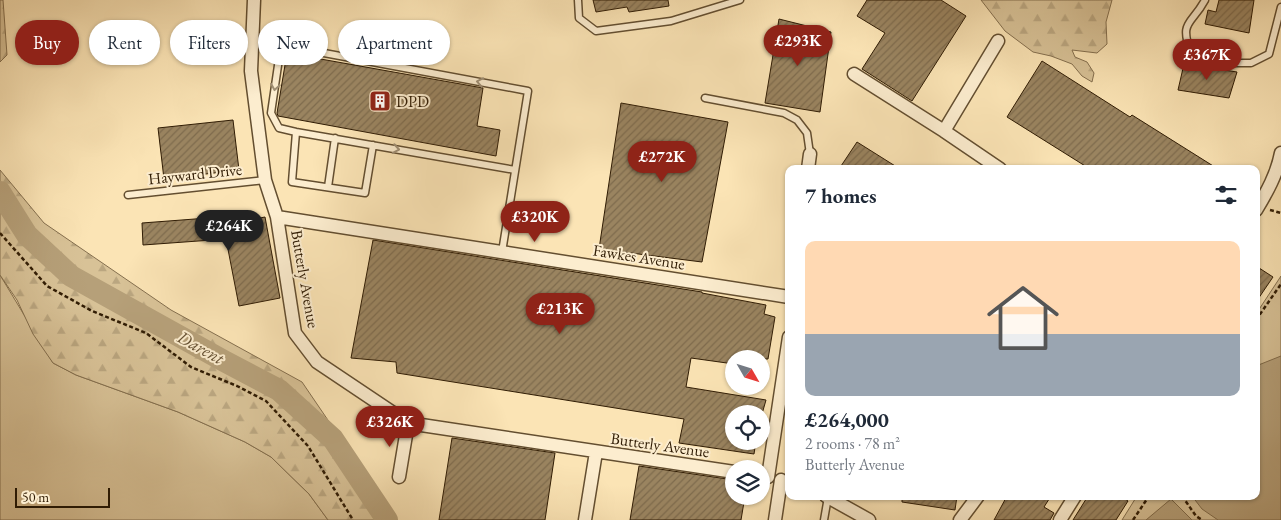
<!DOCTYPE html>
<meta charset="utf-8">
<style>
body{margin:0;font-family:"EB Garamond",serif;background:#f6f6f7;color:#1f2937;height:100vh;display:flex;flex-direction:column;font-size:19px;white-space:nowrap}
*{box-sizing:border-box;margin:0}
p{font-size:16px;color:#747a83}
.icon{flex:none;width:28px;height:28px;fill:none;stroke:currentColor;stroke-width:2;stroke-linecap:round;stroke-linejoin:round}
.map{position:relative;flex:1;overflow:hidden}
.side{position:absolute;left:785px;top:165px;width:475px;height:335px;display:flex;flex-direction:column;background:#fff;border-radius:10px;box-shadow:0 1px 4px #0004}
.side>*{flex:none}
.banner{position:absolute;left:15px;top:20px;width:475px;height:45px;display:flex;gap:10px}
.needle{width:32px;rotate:129deg}
.tools{position:absolute;left:725px;top:350px;display:grid;gap:10px}
.tools a{display:grid;place-items:center;width:45px;height:45px;border-radius:50%;background:#fff;box-shadow:0 1px 4px #0004;font-size:25px}
.scale{position:absolute;left:15px;bottom:12px;width:95px;box-sizing:border-box;padding-left:5px;border:2px solid #301c04;border-top:0;font-size:14px;line-height:18px;white-space:nowrap;color:#301c04;-webkit-text-stroke:4px #fcedcf;paint-order:stroke}
.price{position:absolute;translate:-50% -42px;padding:0 11px;border-radius:18px;background:#8f2418;color:#fff;font-size:16px;line-height:32px;filter:drop-shadow(0 1px 2px #0008)}
.price::after{content:'';position:absolute;left:50%;top:30px;width:15px;height:11px;margin-left:-8px;background:inherit;clip-path:polygon(0 0,100% 0,50% 100%)}
.price.selected{background:#222;color:#fff}
ul{padding:0;list-style:none}
li{display:grid;align-content:center;gap:10px;height:265px;padding:0 20px}
li+li{border-top:1px solid #e0e1e3}
li span{display:grid;place-items:center;height:155px;border-radius:10px;color:#555}
li>.icon{margin-inline-start:auto}
span .icon{width:90px;height:90px;fill:#fffc;stroke-width:1}
li b{font-size:21px}
h2{display:flex;justify-content:space-between;align-items:center;height:60px;padding:0 20px;font-size:21px}
.pill{padding:0 18px;border-radius:22px;background:#fff;box-shadow:0 1px 4px #0004;font-size:18px;line-height:45px}
.pill.selected{background:#8f2418;color:#fff}
.map>svg:first-child{display:block}
.green{fill:#d8c297;stroke:#846f4e}
.forest{fill:url(#forest-firs);stroke:#846f4e}
.water{fill:#b6a079;stroke:#806b4a}
.lines{fill:none;stroke-linecap:round;stroke-linejoin:round}
.river{stroke:#b6a079;stroke-width:22}
.building{fill:url(#building-hatch);stroke:#301c04}
.lane-casing{stroke:#634e30;stroke-width:9}
.street-casing{stroke:#634e30;stroke-width:15}
.path{stroke:#301c04;stroke-width:2.5;stroke-dasharray:4 2.5;stroke-linecap:butt}
.lane{stroke:#fcedcf;stroke-width:6}
.street{stroke:#fcedcf;stroke-width:12}
.oneway{stroke:#a08f74}
.labels{text-anchor:middle;dominant-baseline:central;stroke-width:4;stroke-linejoin:round;paint-order:stroke}
.poi-label{font-size:16px;fill:#301c04;stroke:#fcedcf;text-anchor:start}
.street-label{font-size:16px;fill:#301c04;stroke:#fcedcf}
.water-label{font-size:18px;font-style:italic;fill:#665133;stroke:#fcedcf}
</style>
<div class="map">
<svg width="1281" height="520" viewBox="0 0 1281 520">
<defs>
<pattern id="forest-firs" width="22" height="20" patternUnits="userSpaceOnUse" patternTransform="scale(1.25)"><rect width="22" height="20" fill="#d8c297"/><path d="M5 1l3.5 6h-7zM16 11l3.5 6h-7z" fill="#baa680"/></pattern>
<pattern id="building-hatch" width="6" height="6" patternUnits="userSpaceOnUse" patternTransform="scale(1.25)"><rect width="6" height="6" fill="#9a8460"/><path d="M-1 1l2-2M0 6l6-6M5 7l2-2" fill="none" stroke="#7e6b4d"/></pattern>
</defs>
<rect width="100%" height="100%" fill="#fbe4b5"/>
<filter id="stains"><feTurbulence type="fractalNoise" baseFrequency=".004" numOctaves="4"/><feColorMatrix values="0 0 0 0 .2 0 0 0 0 .09 0 0 0 0 .02 0 0 0 .5 -.17"/></filter>
<radialGradient id="worn" r=".72"><stop offset=".6" stop-color="#630" stop-opacity="0"/><stop offset="1" stop-color="#630" stop-opacity=".3"/></radialGradient>
<path class="green" d="M 0,275 L 53,363 L 76,375 L 178,412 L 245,442 L 271,457 L 309,494 L 328,520 L 0,520 Z
M 1281,276 L 1281,520 L 1122,520 L 1137,496 L 1256,496 L 1256,314 Z"/>
<path class="forest" d="M 0,0 L 3,0 L 7,55 L 0,62 Z
M 981,0 L 1112,0 L 1106,22 L 1107,44 L 1097,53 L 1072,50 L 1075,57 L 1087,62 L 1094,73 L 1092,82 L 1082,76 L 1072,64 L 1051,56 L 1033,52 L 1005,31 Z
M 0,170 L 44,223 L 171,310 L 302,382 L 396,520 L 328,520 L 309,494 L 271,457 L 245,442 L 178,412 L 76,375 L 53,363 L 33,334 L 17,300 L 0,275 Z"/>
<path class="water" d="M 1281,356 L 1281,520 L 1218,520 L 1202,509 L 1192,496 L 1256,496 L 1256,366 Z
M 1171,499 L 1192,520 L 1146,520 Z"/>
<g class="lines">
<path class="river" d="M 0,192 L 27,235 L 71,276 L 224,361 L 279,390 L 333,439 L 387,520"/>
</g>
<path class="building" d="M 593,0 L 668,0 L 669,6 L 629,12 L 627,7 L 596,12 Z
M 867,0 L 941,0 L 966,16 L 912,101 L 862,69 L 885,33 L 857,16 Z
M 1219,0 L 1254,0 L 1249,33 L 1205,24 L 1208,10 L 1216,12 Z
M 779,19 L 831,32 L 820,112 L 765,103 Z
M 287,53 L 483,88 L 477,126 L 500,130 L 496,156 L 278,116 L 277,113 Z
M 1042,61 L 1130,117 L 1132,115 L 1218,169 L 1090,169 L 1007,117 Z
M 1184,64 L 1237,72 L 1229,98 L 1178,90 Z
M 621,103 L 728,122 L 702,262 L 599,249 Z
M 233,120 L 239,170 L 164,179 L 158,128 Z
M 857,142 L 900,169 L 839,169 Z
M 265,217 L 280,298 L 239,306 L 226,239 L 143,245 L 142,223 L 208,218 L 209,228 Z
M 373,240 L 702,292 L 702,293 L 766,305 L 764,314 L 775,317 L 768,359 L 734,359 L 734,364 L 691,358 L 686,387 L 766,400 L 762,414 L 734,414 L 734,441 L 756,441 L 754,454 L 679,443 L 684,419 L 397,373 L 396,362 L 351,358 Z
M 1256,266 L 1273,277 L 1256,302 Z
M 452,438 L 555,453 L 545,520 L 439,520 Z
M 639,466 L 734,480 L 734,496 L 745,496 L 741,520 L 630,520 Z
M 902,496 L 957,496 L 955,510 L 902,502 Z
M 1007,496 L 1051,496 L 1044,507 L 1054,513 L 1050,520 L 994,520 Z
M 1088,496 L 1129,496 L 1127,501 L 1128,501 L 1116,520 L 1073,520 Z"/>
<g class="lines">
<g class="lane-casing">
<path id="lane" d="M 578,0 L 579,18 L 596,31 L 671,21 L 740,0
M 1205,0 C 1191,26 1179,20 1191,54 L 1236,63 L 1251,63 L 1269,54 L 1281,7
M 705,98 L 784,113 L 797,120 L 807,133 L 810,154
M 296,132 L 292,182 L 365,193 L 373,145
M 328,187 L 335,138
M 128,195 L 265,180
M 502,252 L 528,91 L 281,45 L 271,113 L 279,128 L 296,132 L 515,170
M 824,520 L 828,497"/>
</g>
<g class="street-casing">
<path id="street" d="M 254,0 L 251,71 L 265,180 L 277,217 L 295,333 L 317,362 L 408,423 L 734,472
M 998,41 L 944,131 L 1000,169
M 854,74 L 944,131
M 808,169 L 810,154
M 1256,210 C 1267,192 1277,174 1281,153
M 277,217 L 789,297
M 399,477 L 408,423
M 768,477 L 789,337
M 826,496 L 869,520
M 585,520 L 596,452
M 775,520 L 781,480
M 960,520 L 978,496
M 1060,520 L 1075,496"/>
</g>
<path class="path" d="M 1270,210 L 1281,213
M 0,233 L 47,286 L 92,311 L 146,333 L 191,367 L 237,386 L 266,401 L 308,446 L 353,520
M 1256,320 L 1281,284
M 1182,496 L 1196,516 L 1202,520
M 1133,520 L 1149,496"/>
<use href="#lane" class="lane"/>
<use href="#street" class="street"/>
</g>
<defs><path id="oneway-chevron" d="M-2-3.5L2.5 0L-2 3.5" fill="none" stroke-width="1.6" stroke-linecap="round" stroke-linejoin="round" transform="scale(1.25)"/></defs>
<g class="oneway">
<use href="#oneway-chevron" transform="translate(480 82) rotate(-169)"/>
<use href="#oneway-chevron" transform="translate(275 87) rotate(99)"/>
<use href="#oneway-chevron" transform="translate(396 149) rotate(10)"/>
</g>
<defs>
<g id="building-square" transform="scale(1.125)"><rect x="-9" y="-9" width="18" height="18" rx="4" fill="#8f2418" stroke="#fcedcf"/><path d="M-4-6H4V6H1V3H-1V6H-4ZM-2.5-4.3h1.7v1.8h-1.7ZM.8-4.3h1.7v1.8H.8ZM-2.5-1h1.7V.8h-1.7ZM.8-1h1.7V.8H.8Z" fill="#fff"/></g>
</defs>
<g fill-rule="evenodd">
<use href="#building-square" x="380" y="101"/>
</g>
<g class="labels">
<g class="poi-label">
<text x="396" y="101">DPD</text>
</g>
<g class="street-label">
<text transform="translate(195 174) rotate(-6)">Hayward Drive</text>
<text transform="translate(639 257) rotate(9)">Fawkes Avenue</text>
<text transform="translate(305 279) rotate(80)">Butterly Avenue</text>
<text transform="translate(660 445) rotate(8)">Butterly Avenue</text>
</g>
<g class="water-label">
<text transform="translate(201 347) rotate(29)">Darent</text>
</g>
</g>
<rect width="100%" height="100%" filter="url(#stains)"/>
<rect width="100%" height="100%" fill="url(#worn)"/>
</svg>
<div class="tools">
<a><svg class="needle" viewBox="-14 -14 28 28"><path d="M0-13l5 13h-10z" fill="#e53935"/><path d="M0 13l5-13h-10z" fill="#747a83"/></svg></a>
<a><svg class="icon" aria-label="locate" viewBox="0 0 24 24"><circle cx="12" cy="12" r="6"/><path d="M12 2v4M12 18v4M2 12h4M18 12h4"/></svg></a>
<a><svg class="icon" aria-label="layers" viewBox="0 0 24 24"><path d="M12 4l9 5-9 5-9-5zM3 14l9 5 9-5"/></svg></a>
</div>
<div class="scale">50 m</div>
<b class="price" style="left:798px;top:67px">£293K</b>
<b class="price" style="left:1207px;top:81px">£367K</b>
<b class="price" style="left:662px;top:183px">£272K</b>
<b class="price" style="left:535px;top:243px">£320K</b>
<b class="price selected" style="left:229px;top:252px">£264K</b>
<b class="price" style="left:560px;top:335px">£213K</b>
<b class="price" style="left:390px;top:448px">£326K</b>
<div class="banner">
<a class="pill selected">Buy</a>
<a class="pill">Rent</a>
<a class="pill">Filters</a>
<a class="pill">New</a>
<a class="pill">Apartment</a>
</div>
<section class="side">
<h2>7 homes<svg class="icon" aria-label="filters" viewBox="0 0 24 24"><path d="M4 7h16M4 17h16"/><circle cx="9" cy="7" r="2"/><circle cx="15" cy="17" r="2"/></svg></h2>
<ul>
<li><span style="background:linear-gradient(#ffd9b3 60%,#9aa5b1 0)"><svg class="icon" aria-label="home" viewBox="0 0 24 24"><path d="M3 11l9-7 9 7M6 9v11h12V9"/></svg></span><div><b>£264,000</b><p>2 rooms · 78 m²</p><p>Butterly Avenue</p></div></li>
</ul>
</section>
</div>
